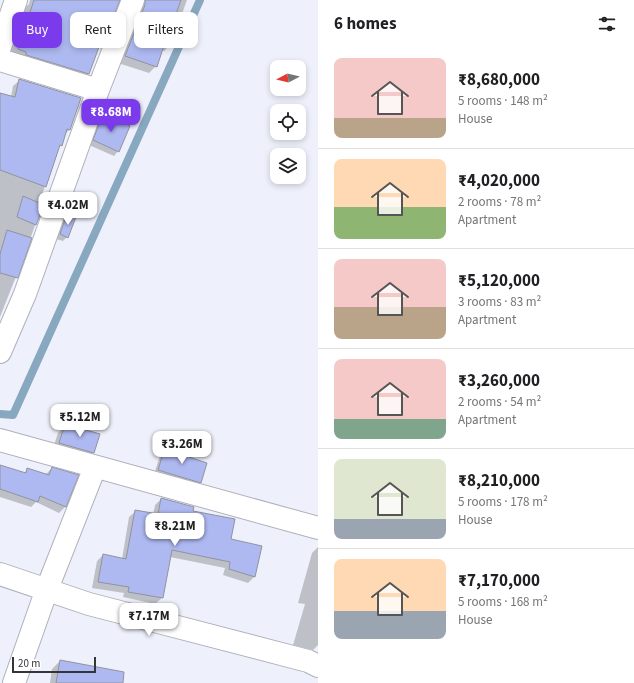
<!DOCTYPE html>
<meta charset="utf-8">
<style>
body{margin:0;font-family:"Source Sans 3",sans-serif;background:#f6f6f6;color:#202124;height:100vh;display:flex;flex-direction:column;font-size:15px;white-space:nowrap}
*{box-sizing:border-box;margin:0}
p{font-size:13px;color:#757577}
.icon{flex:none;width:22px;height:22px;fill:none;stroke:currentColor;stroke-width:2;stroke-linecap:round;stroke-linejoin:round}
.map{position:relative;flex:1;overflow:hidden}
.details{display:flex;flex-direction:column;background:#fff;width:316px}
.details>*{flex:none}
.guide{position:absolute;left:12px;top:12px;width:246px;height:36px;display:flex;gap:8px}
.needle{width:26px;rotate:263deg}
.buttons{position:absolute;left:270px;top:60px;display:grid;gap:8px}
.buttons a{display:grid;place-items:center;width:36px;height:36px;border-radius:8px;background:#fff;box-shadow:0 2px 6px #0003;font-size:20px}
.scale{position:absolute;left:12px;bottom:10px;width:84px;box-sizing:border-box;padding-left:4px;border:2px solid #343539;border-top:0;font-size:11px;line-height:14px;white-space:nowrap;color:#343539;-webkit-text-stroke:3px #fff;paint-order:stroke}
.price{position:absolute;translate:-50% -34px;padding:0 9px;border-radius:8px;background:#fff;color:#222;font-size:13px;line-height:26px;filter:drop-shadow(0 1px 2px #0008)}
.price::after{content:'';position:absolute;left:50%;top:24px;width:12px;height:9px;margin-left:-6px;background:inherit;clip-path:polygon(0 0,100% 0,50% 100%)}
.price.selected{background:#7c3aed;color:#fff}
ul{padding:0;list-style:none}
li{display:flex;align-items:center;gap:12px;height:100px;padding:0 16px}
li+li{border-top:1px solid #e0e0e0}
li span{display:grid;place-items:center;flex:none;width:112px;height:80px;border-radius:8px;color:#555}
li>.icon{margin-inline-start:auto}
span .icon{width:48px;height:48px;fill:#fffc;stroke-width:1}
li b{font-size:17px}
h2{display:flex;justify-content:space-between;align-items:center;height:48px;padding:0 16px;font-size:17px}
.pill{padding:0 14px;border-radius:8px;background:#fff;box-shadow:0 2px 6px #0003;font-size:14px;line-height:36px}
.pill.selected{background:#7c3aed;color:#fff}
main{display:flex;flex:1;min-height:0}
.map>svg:first-child{display:block}
.shadow{fill:#0003}
.lines{fill:none;stroke-linecap:round;stroke-linejoin:round}
.stream{stroke:#87a8bf;stroke-width:8}
.building{fill:#aeb9f1;stroke:#91939c}
.minor-casing{stroke:#aeb1ba;stroke-width:24}
.minor{stroke:#fff;stroke-width:22}
</style>
<main>
<div class="map">
<svg width="318" height="683" viewBox="0 0 318 683">
<rect width="100%" height="100%" fill="#eef0fb"/>
<path class="shadow" d="M 30,0 L 119,0 L 100,47 L 96,51 L 88,74 L 81,81 L 7,55 L 21,11 L 29,4 Z
M 136,0 L 187,0 L 171,44 L 164,51 L 161,50 L 156,66 L 149,73 L 118,63 Z
M 20,80 L 80,99 L 69,130 L 64,135 L 61,145 L 57,149 L 39,204 L 42,205 L 17,277 L 15,279 L 0,317 L 0,95 L 11,97 L 13,86 Z
M 103,115 L 118,151 L 114,156 L 89,145 L 99,119 Z
M 67,215 L 67,237 L 63,241 L 56,239 L 63,220 Z
M 66,425 L 93,452 L 85,461 L 52,451 L 58,433 Z
M 165,448 L 200,482 L 196,487 L 154,474 L 161,453 Z
M 0,466 L 23,474 L 28,469 L 46,474 L 52,468 L 77,475 L 65,507 L 59,513 L 36,502 L 31,507 L 0,497 Z
M 161,499 L 191,512 L 230,539 L 254,577 L 248,583 L 223,575 L 225,568 L 170,557 L 162,598 L 155,604 L 123,597 L 124,593 L 92,588 L 97,561 L 103,555 L 122,559 L 129,517 L 136,511 L 153,515 L 155,505 Z
M 318,547 L 318,645 L 313,650 L 293,645 L 305,604 L 298,603 L 312,553 Z
M 60,661 L 93,683 L 50,683 L 52,669 Z"/>
<g class="lines">
<path class="stream" d="M 0,414 L 13,415 L 200,0"/>
</g>
<path class="building" d="M 34,0 L 120,0 L 101,48 L 99,47 L 89,74 L 26,55 L 26,52 L 18,49 Z
M 145,0 L 181,0 L 176,14 L 182,16 L 172,45 L 165,42 L 157,67 L 125,56 L 145,5 Z
M 19,79 L 81,98 L 70,130 L 67,129 L 62,146 L 60,145 L 46,187 L 0,170 L 0,93 L 15,97 Z
M 103,114 L 130,126 L 119,152 L 93,140 Z
M 23,196 L 44,205 L 36,225 L 17,217 Z
M 67,214 L 76,217 L 68,238 L 60,234 Z
M 7,230 L 32,238 L 18,278 L 0,273 L 0,254 Z
M 65,424 L 100,434 L 94,453 L 59,443 Z
M 165,447 L 190,455 L 189,457 L 207,463 L 201,483 L 158,470 Z
M 0,465 L 26,473 L 27,468 L 49,475 L 52,467 L 79,475 L 66,507 L 40,496 L 38,502 L 0,489 Z
M 161,498 L 194,507 L 193,511 L 235,519 L 231,539 L 262,546 L 255,577 L 229,569 L 230,562 L 172,550 L 163,598 L 128,592 L 129,587 L 98,582 L 103,554 L 126,559 L 135,510 L 158,514 Z
M 60,660 L 124,672 L 123,683 L 56,683 Z"/>
<g class="lines">
<g class="minor-casing">
<path id="minor" d="M 0,47 L 16,0
M 0,60 L 98,90
M 0,352 L 25,294 L 98,90 L 133,0
M 0,440 L 318,528
M 0,574 L 89,604 L 308,661 L 318,666
M 14,683 L 47,589 L 95,467"/>
</g>
<use href="#minor" class="minor"/>
</g>
</svg>
<div class="buttons">
<a><svg class="needle" viewBox="-14 -14 28 28"><path d="M0-13l5 13h-10z" fill="#e53935"/><path d="M0 13l5-13h-10z" fill="#757577"/></svg></a>
<a><svg class="icon" aria-label="locate" viewBox="0 0 24 24"><circle cx="12" cy="12" r="6"/><path d="M12 2v4M12 18v4M2 12h4M18 12h4"/></svg></a>
<a><svg class="icon" aria-label="layers" viewBox="0 0 24 24"><path d="M12 4l9 5-9 5-9-5zM3 14l9 5 9-5"/></svg></a>
</div>
<div class="scale">20 m</div>
<b class="price selected" style="left:111px;top:133px">₹8.68M</b>
<b class="price" style="left:68px;top:226px">₹4.02M</b>
<b class="price" style="left:80px;top:438px">₹5.12M</b>
<b class="price" style="left:182px;top:465px">₹3.26M</b>
<b class="price" style="left:175px;top:547px">₹8.21M</b>
<b class="price" style="left:149px;top:637px">₹7.17M</b>
<div class="guide">
<a class="pill selected">Buy</a>
<a class="pill">Rent</a>
<a class="pill">Filters</a>
</div>
</div>
<section class="details">
<h2>6 homes<svg class="icon" aria-label="filters" viewBox="0 0 24 24"><path d="M4 7h16M4 17h16"/><circle cx="9" cy="7" r="2"/><circle cx="15" cy="17" r="2"/></svg></h2>
<ul>
<li><span style="background:linear-gradient(#f6c9c9 75%,#b9a48a 0)"><svg class="icon" aria-label="home" viewBox="0 0 24 24"><path d="M3 11l9-7 9 7M6 9v11h12V9"/></svg></span><div><b>₹8,680,000</b><p>5 rooms · 148 m²</p><p>House</p></div></li>
<li><span style="background:linear-gradient(#ffd9b3 60%,#8fb573 0)"><svg class="icon" aria-label="home" viewBox="0 0 24 24"><path d="M3 11l9-7 9 7M6 9v11h12V9"/></svg></span><div><b>₹4,020,000</b><p>2 rooms · 78 m²</p><p>Apartment</p></div></li>
<li><span style="background:linear-gradient(#f6c9c9 60%,#b9a48a 0)"><svg class="icon" aria-label="home" viewBox="0 0 24 24"><path d="M3 11l9-7 9 7M6 9v11h12V9"/></svg></span><div><b>₹5,120,000</b><p>3 rooms · 83 m²</p><p>Apartment</p></div></li>
<li><span style="background:linear-gradient(#f6c9c9 75%,#7fa58c 0)"><svg class="icon" aria-label="home" viewBox="0 0 24 24"><path d="M3 11l9-7 9 7M6 9v11h12V9"/></svg></span><div><b>₹3,260,000</b><p>2 rooms · 54 m²</p><p>Apartment</p></div></li>
<li><span style="background:linear-gradient(#dfe7d0 75%,#9aa5b1 0)"><svg class="icon" aria-label="home" viewBox="0 0 24 24"><path d="M3 11l9-7 9 7M6 9v11h12V9"/></svg></span><div><b>₹8,210,000</b><p>5 rooms · 178 m²</p><p>House</p></div></li>
<li><span style="background:linear-gradient(#ffd9b3 65%,#9aa5b1 0)"><svg class="icon" aria-label="home" viewBox="0 0 24 24"><path d="M3 11l9-7 9 7M6 9v11h12V9"/></svg></span><div><b>₹7,170,000</b><p>5 rooms · 168 m²</p><p>House</p></div></li>
</ul>
</section>
</main>
